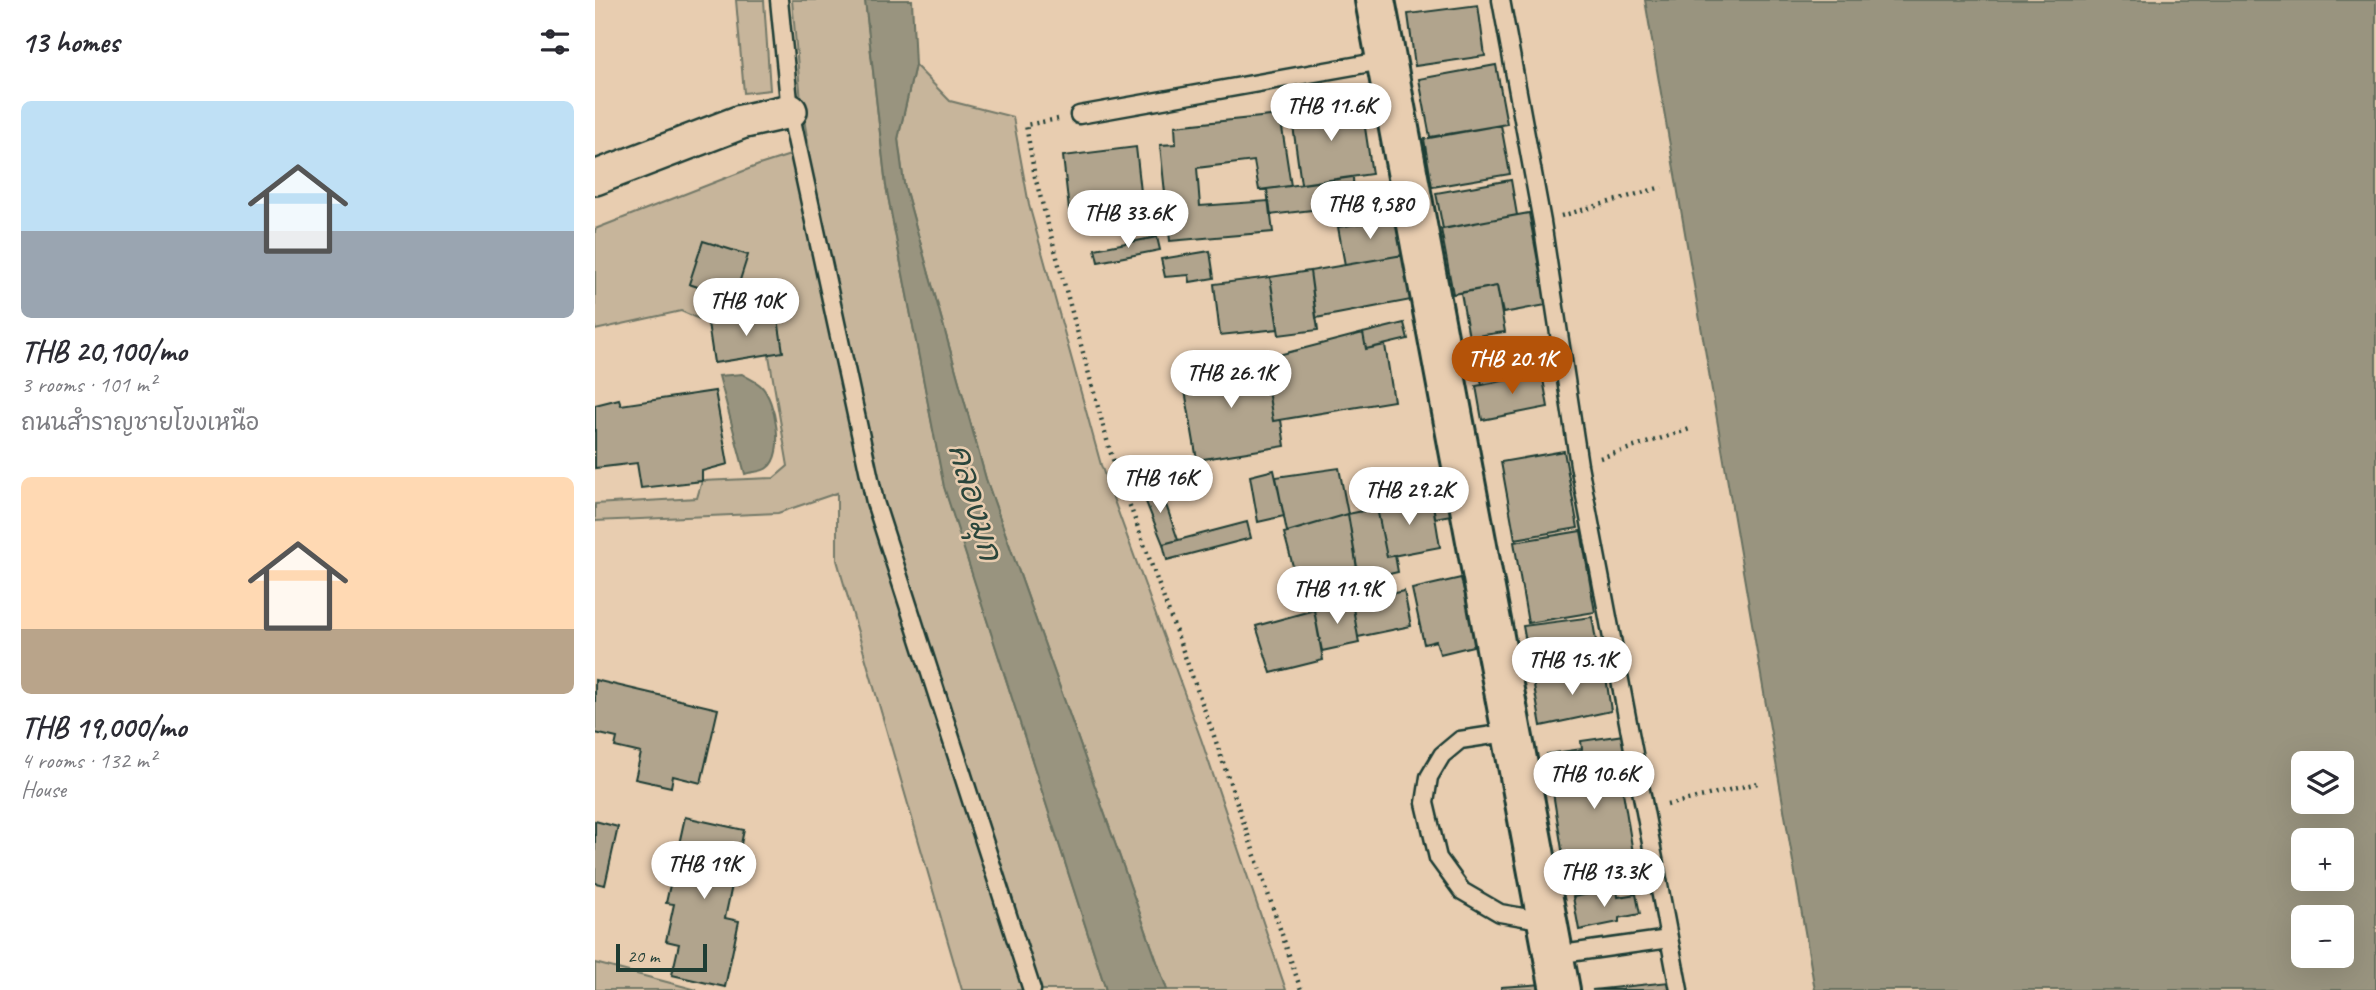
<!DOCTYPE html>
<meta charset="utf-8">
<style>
body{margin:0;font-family:Caveat,"Playpen Sans Thai",sans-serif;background:#f2f2f3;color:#2b2b33;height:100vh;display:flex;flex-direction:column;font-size:26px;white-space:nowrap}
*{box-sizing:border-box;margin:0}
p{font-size:23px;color:#7c7c81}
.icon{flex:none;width:38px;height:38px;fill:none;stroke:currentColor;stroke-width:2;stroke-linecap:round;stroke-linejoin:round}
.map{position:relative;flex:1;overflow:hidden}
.drawer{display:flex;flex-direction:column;background:#fff;width:595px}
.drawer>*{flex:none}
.buttons{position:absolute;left:1696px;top:751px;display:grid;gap:14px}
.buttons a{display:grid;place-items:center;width:63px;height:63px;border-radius:10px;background:#fff;box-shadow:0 7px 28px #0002;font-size:35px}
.scale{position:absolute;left:21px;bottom:18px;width:91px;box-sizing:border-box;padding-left:7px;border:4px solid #1f3d34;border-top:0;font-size:19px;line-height:24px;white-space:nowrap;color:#1f3d34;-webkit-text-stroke:5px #e8cdb0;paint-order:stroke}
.price{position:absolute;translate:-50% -60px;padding:0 16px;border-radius:24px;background:#fff;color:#222;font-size:23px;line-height:46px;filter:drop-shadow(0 2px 4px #0008)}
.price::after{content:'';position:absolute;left:50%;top:42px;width:21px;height:16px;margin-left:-10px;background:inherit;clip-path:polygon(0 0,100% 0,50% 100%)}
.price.on{background:#b45309;color:#fff}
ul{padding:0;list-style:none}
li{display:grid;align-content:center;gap:14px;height:371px;padding:0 21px}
li span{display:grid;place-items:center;height:217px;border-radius:10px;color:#555}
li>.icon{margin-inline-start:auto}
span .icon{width:126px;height:126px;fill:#fffc;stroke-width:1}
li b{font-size:30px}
h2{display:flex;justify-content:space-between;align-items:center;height:84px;padding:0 21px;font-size:30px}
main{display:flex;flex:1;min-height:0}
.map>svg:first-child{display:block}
.green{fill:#c7b59b;stroke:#737968;stroke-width:2}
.water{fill:#99947f;stroke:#687161;stroke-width:2;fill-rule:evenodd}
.building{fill:#b1a48d;stroke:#1f3d34;stroke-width:2}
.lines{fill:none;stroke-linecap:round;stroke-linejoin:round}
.lane-casing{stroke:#1f3d34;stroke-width:21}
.street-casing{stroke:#1f3d34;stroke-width:38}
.secondary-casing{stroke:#1f3d34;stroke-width:44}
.path{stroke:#1f3d34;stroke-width:4.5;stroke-dasharray:2 5;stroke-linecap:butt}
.lane{stroke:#e8cdb0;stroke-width:16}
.street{stroke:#e8cdb0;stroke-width:33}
.secondary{stroke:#e8cdb0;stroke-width:38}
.labels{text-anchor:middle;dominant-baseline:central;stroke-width:5;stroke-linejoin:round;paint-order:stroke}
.water-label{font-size:32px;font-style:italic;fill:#2b463c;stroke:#e8cdb0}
</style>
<main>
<section class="drawer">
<h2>13 homes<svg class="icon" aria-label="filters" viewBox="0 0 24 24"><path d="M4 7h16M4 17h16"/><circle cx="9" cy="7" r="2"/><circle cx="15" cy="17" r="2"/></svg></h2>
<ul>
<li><span style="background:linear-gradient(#bfe0f5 60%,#9aa5b1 0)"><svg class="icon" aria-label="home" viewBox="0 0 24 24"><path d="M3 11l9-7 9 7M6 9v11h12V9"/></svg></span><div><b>THB 20,100/mo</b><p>3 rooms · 101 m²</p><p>ถนนสำราญชายโขงเหนือ</p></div></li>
<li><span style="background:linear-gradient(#ffd9b3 70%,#b9a48a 0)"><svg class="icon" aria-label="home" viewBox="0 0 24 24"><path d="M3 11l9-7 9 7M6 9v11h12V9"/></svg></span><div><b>THB 19,000/mo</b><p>4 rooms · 132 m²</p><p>House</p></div></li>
</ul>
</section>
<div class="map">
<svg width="1781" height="990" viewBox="0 0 1781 990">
<rect width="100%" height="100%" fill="#e8cdb0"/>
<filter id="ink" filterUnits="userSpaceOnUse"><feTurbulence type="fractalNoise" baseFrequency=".0143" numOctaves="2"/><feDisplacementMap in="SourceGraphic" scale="14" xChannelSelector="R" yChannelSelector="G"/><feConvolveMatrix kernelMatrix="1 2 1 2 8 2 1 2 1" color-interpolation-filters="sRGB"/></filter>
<g filter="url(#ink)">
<path class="green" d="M 141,0 L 169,0 L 175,90 L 149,93 Z
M 197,0 L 270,0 L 291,186 L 349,486 L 511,990 L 367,990 L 242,560 L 242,493 L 183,513 L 0,521 L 0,504 L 102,498 L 107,481 L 179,478 L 193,466 L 167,315 L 113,323 L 86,311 L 0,330 L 0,229 L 164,165 L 214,149 L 206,101 Z
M 320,65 L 355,101 L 418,117 L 434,205 L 506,465 L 606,739 L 691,990 L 572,990 L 391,479 L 309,184 L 303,139 Z
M 0,963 L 102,990 L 0,990 Z"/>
<path class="water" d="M 270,0 L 317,0 L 320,65 L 303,139 L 309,184 L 391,479 L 572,990 L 511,990 L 349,487 L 291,186 Z
M 1050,0 L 1781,0 L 1781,990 L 1220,990 ZM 1746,763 L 1746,802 L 1708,802 L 1708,763 ZM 1746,840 L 1746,878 L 1708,878 L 1708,840 ZM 1746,917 L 1746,956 L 1708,956 L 1708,917 Z
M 147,374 C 153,378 161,381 166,386 C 180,399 191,455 172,468 C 167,472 156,472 150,474 L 124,376 Z"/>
<path class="building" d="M 883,5 L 890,56 L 820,66 L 813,14 Z
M 901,65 L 912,124 L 835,137 L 824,79 Z
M 766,101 L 777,174 L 706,184 L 696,111 Z
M 685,115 L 696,186 L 664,190 L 659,161 L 602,168 L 605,206 L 674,201 L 678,232 L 575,241 L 565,145 L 581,144 L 580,126 Z
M 906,125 L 915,174 L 837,187 L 829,139 Z
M 541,147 L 548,210 L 475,219 L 468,156 Z
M 758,177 L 759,205 L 675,215 L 672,189 Z
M 916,180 L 922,215 L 848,229 L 841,193 Z
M 934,213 L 951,305 L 908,313 L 902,286 L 858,294 L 846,229 Z
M 800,218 L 808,255 L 750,265 L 743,227 Z
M 562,237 L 565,250 L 503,262 L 500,249 Z
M 108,241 L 153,255 L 139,299 L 94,284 Z
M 615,251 L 619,278 L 595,282 L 594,275 L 570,277 L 566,259 Z
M 808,255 L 816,300 L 721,318 L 715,271 Z
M 715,271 L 723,330 L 684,335 L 675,277 Z
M 675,277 L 683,329 L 625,335 L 619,284 Z
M 902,286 L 910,332 L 874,337 L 866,293 Z
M 182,312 L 188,352 L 119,363 L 113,323 Z
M 809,323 L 813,339 L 771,349 L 768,333 Z
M 768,333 L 771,349 L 790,345 L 799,401 L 678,421 L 668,359 Z
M 954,340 L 961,370 L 887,385 L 881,355 Z
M 668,359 L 678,421 L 686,420 L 690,446 L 602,460 L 587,373 Z
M 947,373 L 953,407 L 887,420 L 881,386 Z
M 120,391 L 133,464 L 107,471 L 107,481 L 46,488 L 42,463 L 0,468 L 0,405 L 24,399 L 26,405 Z
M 969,451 L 983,528 L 920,539 L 906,462 Z
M 744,468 L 753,514 L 692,532 L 681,477 Z
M 679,470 L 689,516 L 663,522 L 655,476 Z
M 856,486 L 861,514 L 840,518 L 837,498 L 825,500 L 823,491 Z
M 565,487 L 583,540 L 568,544 L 547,492 Z
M 837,498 L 845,547 L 792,557 L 782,508 Z
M 782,508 L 792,557 L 800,555 L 803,572 L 764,581 L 753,514 Z
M 753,514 L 762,567 L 717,578 L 699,570 L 689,533 Z
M 652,522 L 656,538 L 572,560 L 568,544 Z
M 986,531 L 1000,612 L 933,623 L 919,542 Z
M 866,578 L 882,645 L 845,654 L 841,641 L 829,644 L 817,589 Z
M 809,591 L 816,626 L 763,637 L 757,602 Z
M 757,602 L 764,643 L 727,651 L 719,610 Z
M 719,610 L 728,660 L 676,673 L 661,626 Z
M 997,617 L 1006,670 L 938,681 L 928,626 Z
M 1010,670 L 1016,711 L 946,726 L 938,681 Z
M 0,680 L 123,709 L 106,783 L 78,776 L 76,787 L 40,779 L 46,753 L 20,747 L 22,738 L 0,733 Z
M 1029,735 L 1038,790 L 1028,792 L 1042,877 L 973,888 L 952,754 L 987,749 L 986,741 Z
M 90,817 L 149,830 L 130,918 L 144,921 L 130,987 L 77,975 L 84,944 L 71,941 L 79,904 L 71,903 Z
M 0,821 L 23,827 L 10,885 L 0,883 Z
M 1022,889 L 1023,897 L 1041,894 L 1045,914 L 1024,918 L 1024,922 L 984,930 L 978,897 Z
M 1074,982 L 1075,990 L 997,990 Z
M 948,984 L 948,990 L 906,990 L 906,987 Z"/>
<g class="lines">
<g class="lane-casing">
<path id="lane" d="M 184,0 L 195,111 L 280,502 L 437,990
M 906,0 L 947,222 L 984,465 L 1084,990
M 484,115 L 792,60
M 918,732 L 865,740 L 847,755 L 834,777 L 830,803 L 843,858 L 867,891 L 905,913 L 951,921
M 960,955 L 1074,939"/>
</g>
<g class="street-casing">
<path id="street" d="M 0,178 L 146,122 L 195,111"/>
</g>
<g class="secondary-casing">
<path id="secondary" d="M 780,0 L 965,990"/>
</g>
<path class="path" d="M 463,119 L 431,125 L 440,177 L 515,451 L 619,736 L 706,990
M 966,216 L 1067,187
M 1005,458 L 1095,429
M 1072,805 L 1163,783"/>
<use href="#lane" class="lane"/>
<use href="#street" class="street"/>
<use href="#secondary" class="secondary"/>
</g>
</g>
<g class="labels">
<g class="water-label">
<text transform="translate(380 502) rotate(74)">คลองมุก</text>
</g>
</g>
</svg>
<div class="buttons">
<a><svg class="icon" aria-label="layers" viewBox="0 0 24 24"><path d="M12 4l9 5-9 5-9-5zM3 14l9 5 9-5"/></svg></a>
<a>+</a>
<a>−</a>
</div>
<div class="scale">20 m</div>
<b class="price" style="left:736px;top:143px">THB 11.6K</b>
<b class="price" style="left:775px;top:241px">THB 9,580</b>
<b class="price" style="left:533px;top:250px">THB 33.6K</b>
<b class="price" style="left:151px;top:338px">THB 10K</b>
<b class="price on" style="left:917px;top:396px">THB 20.1K</b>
<b class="price" style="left:636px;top:410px">THB 26.1K</b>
<b class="price" style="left:565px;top:515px">THB 16K</b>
<b class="price" style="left:814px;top:527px">THB 29.2K</b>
<b class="price" style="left:742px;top:626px">THB 11.9K</b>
<b class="price" style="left:977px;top:697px">THB 15.1K</b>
<b class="price" style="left:999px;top:811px">THB 10.6K</b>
<b class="price" style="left:109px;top:901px">THB 19K</b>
<b class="price" style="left:1009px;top:909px">THB 13.3K</b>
</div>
</main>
